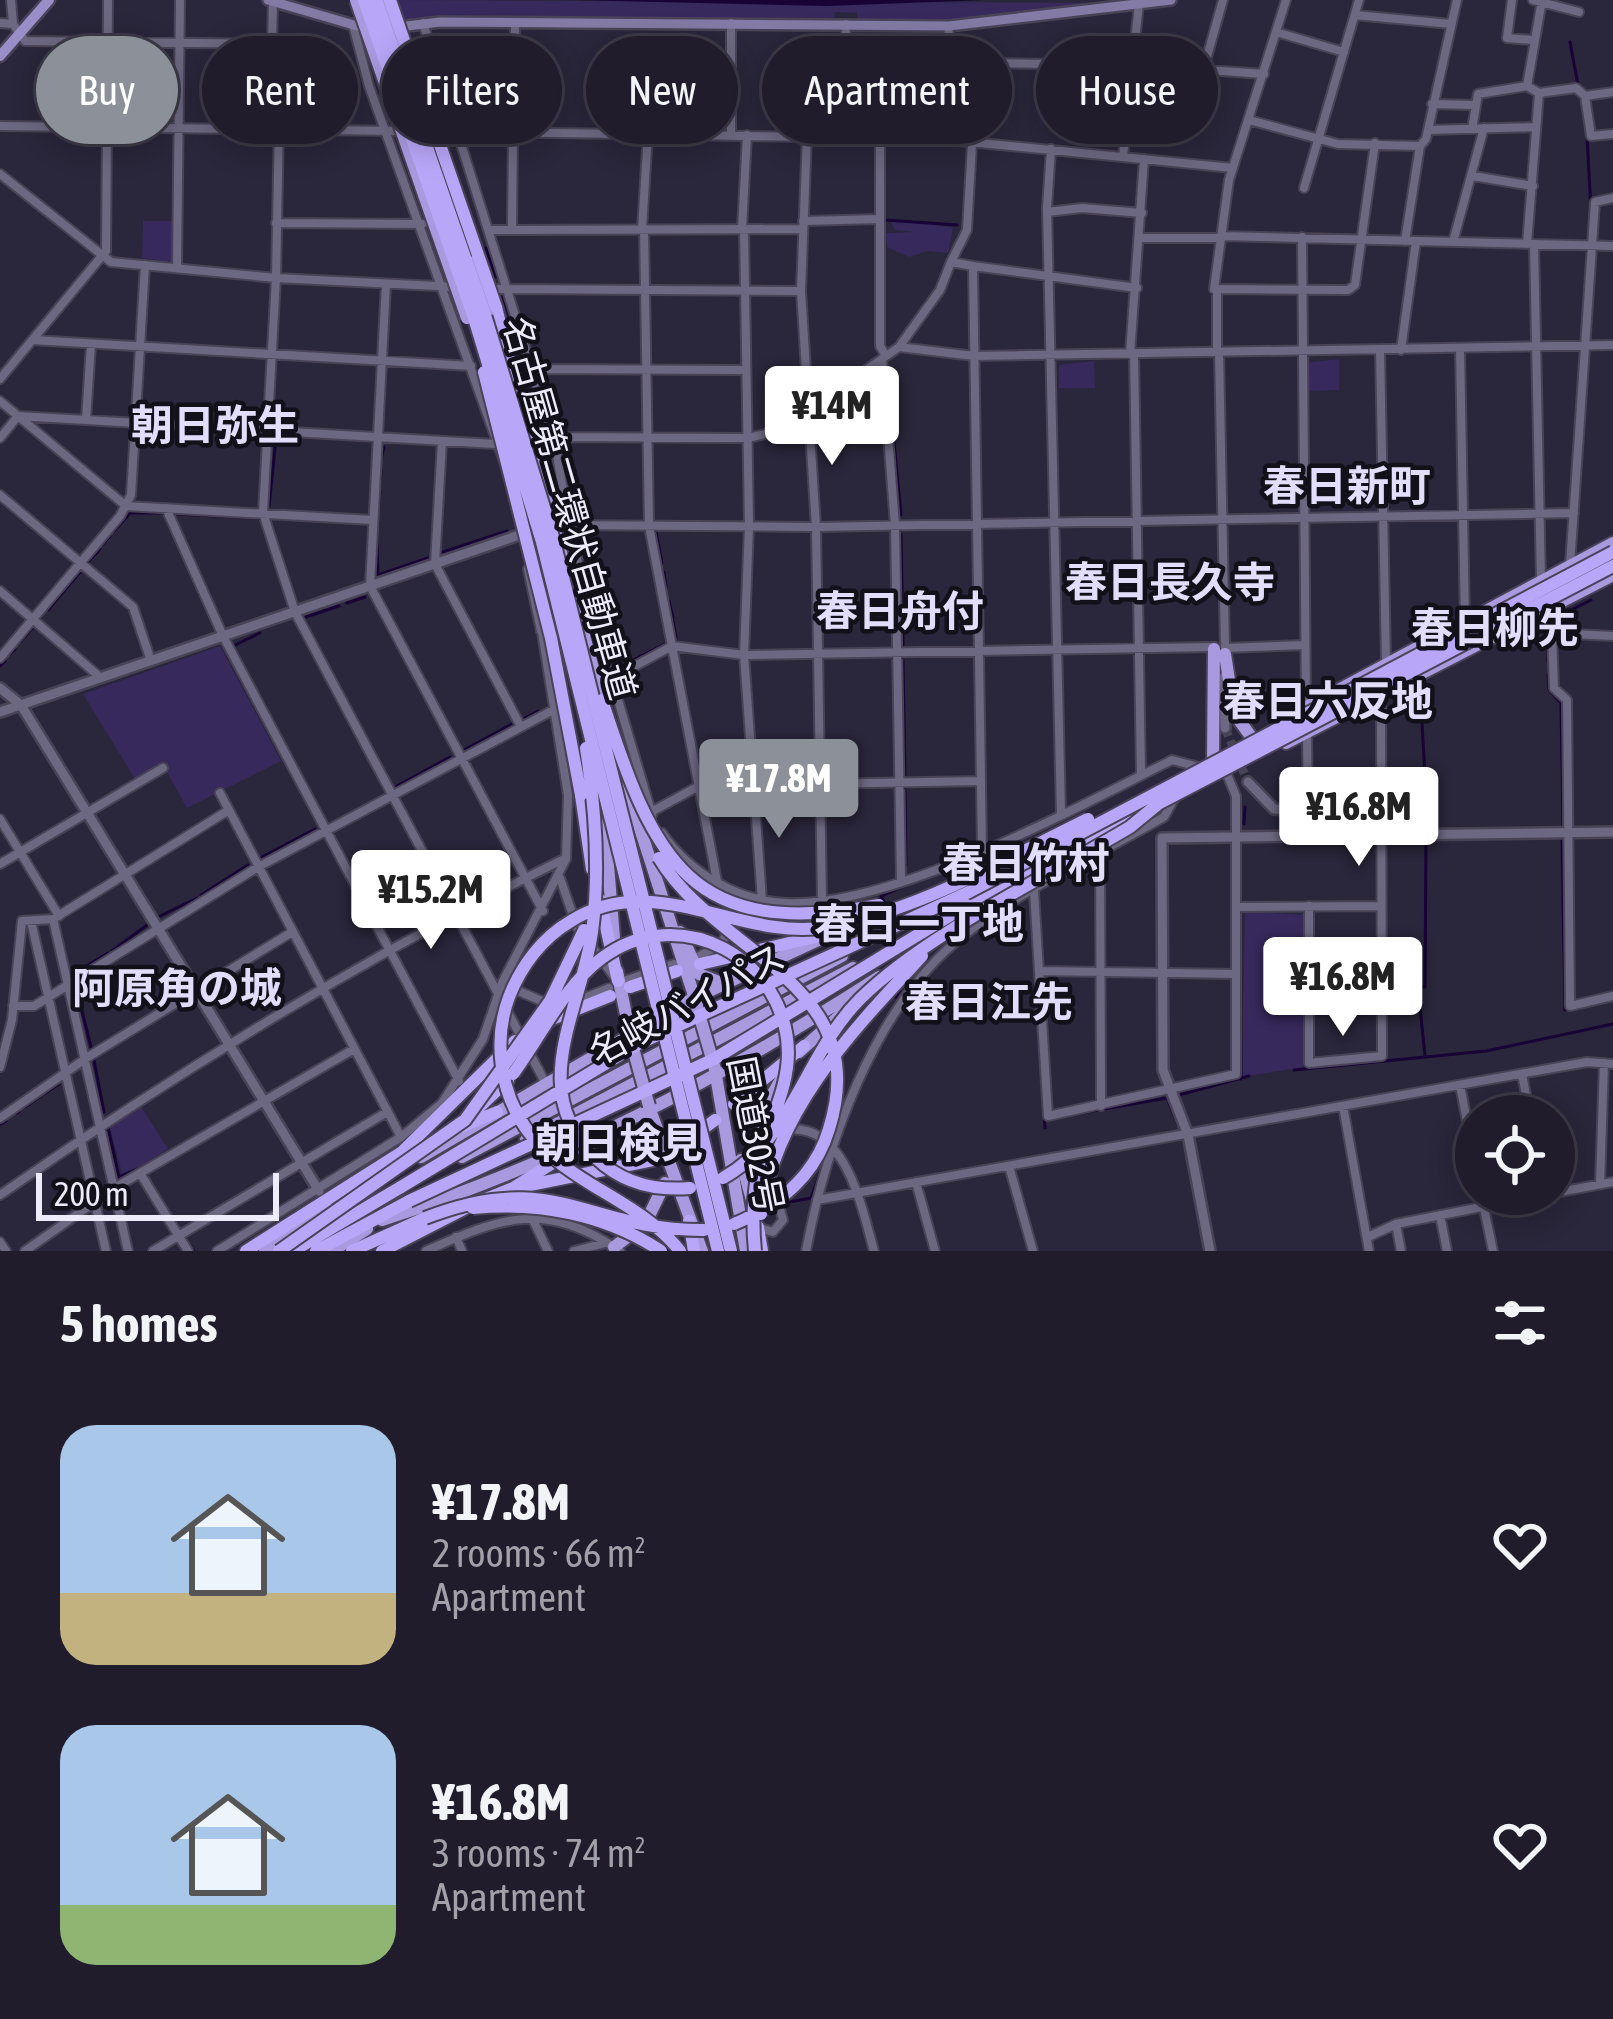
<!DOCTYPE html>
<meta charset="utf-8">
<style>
body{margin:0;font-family:"Asap Condensed","Noto Sans JP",sans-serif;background:#2d2938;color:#f1f3f6;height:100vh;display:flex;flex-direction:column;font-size:45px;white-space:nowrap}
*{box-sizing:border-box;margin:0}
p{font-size:39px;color:#a2a1a9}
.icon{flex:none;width:66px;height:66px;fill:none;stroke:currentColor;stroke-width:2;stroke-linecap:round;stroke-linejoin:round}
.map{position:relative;height:1251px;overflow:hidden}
.side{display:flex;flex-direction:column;background:#201c2c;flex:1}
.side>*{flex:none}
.hud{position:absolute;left:36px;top:36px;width:1542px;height:108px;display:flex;gap:24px}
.buttons{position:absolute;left:1455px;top:1095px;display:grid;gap:24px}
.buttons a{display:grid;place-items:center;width:120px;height:120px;border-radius:50%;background:#201c2c;box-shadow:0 6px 30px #0003,0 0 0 3px #3d3a48;font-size:60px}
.scale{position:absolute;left:36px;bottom:30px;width:243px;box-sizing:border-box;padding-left:12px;border:6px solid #eeecfb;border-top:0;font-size:33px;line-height:42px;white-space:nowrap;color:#eeecfb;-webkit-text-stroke:9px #12111a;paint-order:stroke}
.price{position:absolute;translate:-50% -102px;padding:0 27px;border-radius:12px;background:#fff;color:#222;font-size:39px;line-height:78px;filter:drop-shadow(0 3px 6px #0008)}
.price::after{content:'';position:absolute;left:50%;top:72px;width:36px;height:27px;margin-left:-18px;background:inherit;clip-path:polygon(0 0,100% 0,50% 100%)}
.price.on{background:#8c9099;color:#fff}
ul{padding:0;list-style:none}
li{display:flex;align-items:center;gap:36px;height:300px;padding:0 60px}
li span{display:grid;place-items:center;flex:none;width:336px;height:240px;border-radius:36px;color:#555}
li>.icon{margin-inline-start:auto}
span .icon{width:144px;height:144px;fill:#fffc;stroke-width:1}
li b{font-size:51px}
h2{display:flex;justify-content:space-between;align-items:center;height:144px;padding:0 60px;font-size:51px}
.tag{padding:0 42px;border-radius:54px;background:#201c2c;box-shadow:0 6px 30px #0003,0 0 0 3px #3d3a48;font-size:42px;line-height:108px}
.tag.on{background:#8c9099;color:#fff}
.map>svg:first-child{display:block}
.green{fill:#37295c}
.water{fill:#170336}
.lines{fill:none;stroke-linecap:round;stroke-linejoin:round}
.stream{stroke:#170336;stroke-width:3}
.tertiary-tunnel{stroke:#474458;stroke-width:9;stroke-dasharray:9 4.5;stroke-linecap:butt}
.minor-casing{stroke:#484356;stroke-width:12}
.tertiary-casing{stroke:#484356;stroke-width:14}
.secondary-casing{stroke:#484356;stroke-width:14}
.primary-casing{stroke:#484356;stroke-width:15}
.trunk-casing{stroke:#484356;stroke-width:16}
.motorway-casing{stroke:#484356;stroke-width:16}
.minor{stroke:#6c6881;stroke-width:8}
.tertiary{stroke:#6c6881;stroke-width:9}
.secondary{stroke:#837ba5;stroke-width:9}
.primary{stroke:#9a8ec8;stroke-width:10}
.trunk{stroke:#a99ae0;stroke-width:12}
.motorway{stroke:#b8a7f8;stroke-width:12}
.trunk-bridge-casing{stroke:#484356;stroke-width:16;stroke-linecap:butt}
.motorway-bridge-casing{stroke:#484356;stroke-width:16;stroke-linecap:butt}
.trunk-bridge{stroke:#a99ae0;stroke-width:12}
.motorway-bridge{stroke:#b8a7f8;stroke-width:12}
.labels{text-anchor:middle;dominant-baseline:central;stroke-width:9;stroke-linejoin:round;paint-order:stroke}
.street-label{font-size:36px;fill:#eeecfb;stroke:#12111a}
.quarter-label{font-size:42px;font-weight:bold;fill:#e2ddfa;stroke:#12111a}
</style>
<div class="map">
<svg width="1613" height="1251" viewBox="0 0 1613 1251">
<rect width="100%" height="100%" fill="#2a263b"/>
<path class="green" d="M 398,0 L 1126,3 L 946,20 L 857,19 L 857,13 L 835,12 L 834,19 L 404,21 Z
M 143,221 L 174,221 L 171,262 L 142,258 Z
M 915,221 L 953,228 L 948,253 L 927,251 L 909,257 L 887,247 L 886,233 L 915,232 L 895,230 L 891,222 Z
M 1339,359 L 1339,390 L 1306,391 L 1305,363 Z
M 1094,361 L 1095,388 L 1059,388 L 1059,365 Z
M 220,646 L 281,761 L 187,808 L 163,765 L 135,779 L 83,694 Z
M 1245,911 L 1303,915 L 1303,1067 L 1242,1077 Z
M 140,1105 L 168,1149 L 123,1177 L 109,1125 Z"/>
<path class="water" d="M 573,0 L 985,0 L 827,6 Z"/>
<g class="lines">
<path class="stream" d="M 1570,42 L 1578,85
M 1587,136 L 1591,210
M 885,220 L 957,225
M 486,248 L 496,277
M 503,296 L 545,425
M 888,370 L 890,395
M 891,401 L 893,432
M 551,442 L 556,471
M 894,442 L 901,515
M 381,459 L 384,447
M 380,482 L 381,470
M 556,496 L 557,480
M 379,500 L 380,491
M 269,506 L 276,439
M 178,514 L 258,518
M 378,517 L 379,503
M 377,530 L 378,522
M 114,531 L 130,513 L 160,513
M 656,532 L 662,563
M 901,534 L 903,645
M 377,541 L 377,532
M 103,544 L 110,536
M 377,544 L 378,575 L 428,558
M 443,552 L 507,531
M 88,562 L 100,549
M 664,572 L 666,587
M 669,601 L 673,618
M 347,603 L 365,597
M 48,610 L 80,572
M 306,617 L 339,606
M 1557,617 L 1591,600
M 673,621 L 676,638
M 1547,623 L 1548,662
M 21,641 L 33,627
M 10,654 L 15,649
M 635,659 L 665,644
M 903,660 L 905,777
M 0,666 L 5,661
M 621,667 L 630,662
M 248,674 L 233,646 L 260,633
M 1548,674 L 1549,690 L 1561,703 L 1563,827
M 253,684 L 260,697
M 1420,689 L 1428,827
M 261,699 L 266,707
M 269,714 L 271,719
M 525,718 L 538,711
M 275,725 L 282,739
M 283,741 L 297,766
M 464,750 L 512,724
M 298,769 L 307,785
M 397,786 L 450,757
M 905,789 L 906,865
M 322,815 L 325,820
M 1244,824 L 1245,807
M 1562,838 L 1565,1010
M 262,857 L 315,829
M 201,895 L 248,865
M 886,905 L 881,896 L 911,883
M 1240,915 L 1240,966
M 160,916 L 197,898
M 462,919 L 481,954
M 112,951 L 147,925
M 73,974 L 108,953
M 494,977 L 495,980
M 1240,981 L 1241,1079
M 76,987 L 91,1047
M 896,997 L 903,984
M 872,1045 L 879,1031
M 1425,1056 L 1418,987 L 1425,987 L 1426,839
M 94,1060 L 104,1112
M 1294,1070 L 1486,1051 L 1613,1024
M 1042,1083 L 1045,1128
M 44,1094 L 59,1084
M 1179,1095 L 1249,1076
M 32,1102 L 41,1096
M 23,1108 L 30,1104
M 17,1113 L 19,1112
M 1075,1114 L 1167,1098 L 1178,1125
M 1,1124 L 6,1121
M 108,1127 L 119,1177 L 140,1168
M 161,1200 L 179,1228
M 790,1202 L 811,1198 L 826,1156
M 186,1239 L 194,1251"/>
<path class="tertiary-tunnel" d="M 1225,728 L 1248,782"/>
<g class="minor-casing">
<path id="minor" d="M 11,0 L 13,24
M 1286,0 L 1229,180 L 1214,289 L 1348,290 L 1355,285 L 1375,143
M 1512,0 L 1507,38 L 1533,40
M 1533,0 L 1579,12
M 273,1 L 272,44 L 280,71 L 276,278 L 263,513 L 295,612 L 545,1082
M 1355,15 L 1451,24
M 0,23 L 13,24 L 25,41 L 272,44
M 423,23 L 551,430 L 537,454
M 731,23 L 731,134
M 353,25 L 369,86 L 509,475
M 1276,32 L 1344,52
M 889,62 L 1135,65 L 1264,74
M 1527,86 L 1539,93 L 1576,88 L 1585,96 L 1591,136 L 1613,134
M 1585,96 L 1613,92
M 1130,103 L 1190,117 L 1223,0
M 1432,104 L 1474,105
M 1249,120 L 1338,144 L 1420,146
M 0,126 L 405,131
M 1472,129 L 1478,94 L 1527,86 L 1542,0
M 1428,130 L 1536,127
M 432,131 L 939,139 L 1233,168
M 514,131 L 515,25
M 807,135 L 801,291 L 816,527 L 822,901
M 844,135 L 846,24
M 880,137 L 880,346 L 886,356
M 939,139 L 949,26
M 1051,149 L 1047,208 L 1061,815
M 1123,157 L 1139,3
M 0,174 L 111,262 L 276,278 L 457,287
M 1473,176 L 1533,186
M 1304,188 L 1359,0
M 1047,212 L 1082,208 L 1142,213
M 803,221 L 880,219
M 276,223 L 422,224
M 512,229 L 513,132
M 642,229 L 648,133
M 644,229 L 649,526 L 717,881
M 742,229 L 747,135
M 744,229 L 749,526 L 744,655 L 762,900
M 491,230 L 803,229
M 1223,236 L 1613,246
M 1302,237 L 1306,707
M 1141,238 L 1222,238
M 1405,241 L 1420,146 L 1426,139 L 1457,0
M 1453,242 L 1484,128
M 1527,244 L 1539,93
M 1534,244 L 1541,582
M 951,262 L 967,230 L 972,144
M 177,268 L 180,0
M 386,284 L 370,586 L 543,911
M 490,289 L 801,291
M 33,340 L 471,366
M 899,347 L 974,356 L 1613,345
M 1460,349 L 1465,622
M 1380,350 L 1386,663
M 1401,350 L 1416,241
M 1217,352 L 1217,289
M 1219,352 L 1225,648 L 1305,645
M 1134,353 L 1141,775
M 1130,354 L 1144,159
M 882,359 L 895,525 L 901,880
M 530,369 L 745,370
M 0,379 L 106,251 L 108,0
M 0,401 L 126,506 L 372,520
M 18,416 L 495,444
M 86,420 L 91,344
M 554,437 L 747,438 L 779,431 L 899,347 L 940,290 L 951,262 L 973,266
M 554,437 L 566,508
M 0,438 L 18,416
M 442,441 L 435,564 L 521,727
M 0,495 L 133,607 L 151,661
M 166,508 L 223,636 L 459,1081
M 557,525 L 816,527 L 1574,513
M 574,545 L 581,577
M 1570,565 L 1595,202 L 1613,198
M 528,569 L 541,631
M 569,569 L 582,578 L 652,815
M 0,591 L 101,678
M 1551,608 L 1554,688 L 1567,700 L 1570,1006 L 1613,996
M 1553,633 L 1613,636
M 0,658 L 120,516 L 131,495 L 145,265
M 609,680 L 672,646 L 744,655 L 1214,647
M 1307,733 L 1308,811
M 220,793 L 401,1137
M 651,812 L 699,786 L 981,781
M 0,819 L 59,916
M 662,833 C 690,873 737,901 786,903 C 892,908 1076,808 1172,760 L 1199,767
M 982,849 L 973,266 L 1137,288
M 1100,853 L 1101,1106
M 0,864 L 163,768
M 560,878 L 577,927 L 616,979
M 1034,891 L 1048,1116 L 1236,1074 L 1236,796 L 1226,772
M 1309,906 L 1309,1063 L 1382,1056 L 1381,695
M 1236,907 L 1381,906
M 53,919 L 128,1251
M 31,921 L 106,1251
M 698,957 L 722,943 L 741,903
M 1039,971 L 1236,974
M 627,980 L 674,964
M 509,987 L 551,1005
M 577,1001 L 609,988
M 13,1006 L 34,1006 L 258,867 L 555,709
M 0,1067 L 12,1020 L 22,921 L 53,919 L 229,810
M 1522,1074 L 1530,1116
M 1460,1085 L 1476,1168
M 1343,1106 L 1369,1251
M 0,1118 L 88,1057 L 292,932
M 786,1130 C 846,1121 862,1209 874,1251
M 1009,1166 L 1033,1251
M 140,1173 L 188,1251
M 916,1182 L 935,1251
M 1600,1184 L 1604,1063
M 1554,1193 L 1613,1182
M 1481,1194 L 1493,1251
M 0,1195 C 180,1070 366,956 564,859
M 817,1200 L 1587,1062 L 1613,1064
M 1440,1215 L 1447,1251
M 532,1218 L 548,1251
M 1396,1224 L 1401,1251
M 760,1228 L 773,1232 L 783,1220 L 770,1173 L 770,1143
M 456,1237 L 462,1251
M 1368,1237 L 1396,1224 L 1547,1194
M 0,1242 L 6,1251
M 25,1251 L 116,1187 L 354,1049
M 153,1251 L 387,1112
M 217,1251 L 401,1137 L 442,1103 L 483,1039 L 502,983 L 566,859 L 568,795 L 542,632 L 552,604
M 426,1251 C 501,1217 546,1200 620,1251
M 574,1251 L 605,1243
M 806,1251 C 826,1146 873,1010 958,940 C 1019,890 1096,856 1164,817 L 1174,799"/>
</g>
<g class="tertiary-casing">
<path id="tertiary" d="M 1224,677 L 1225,728
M 0,688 L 21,705 L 319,1191
M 0,712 L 528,532
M 1248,782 L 1274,809 L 1308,811 L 1308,833
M 1210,1251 L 1188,1135 L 1163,1070 L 1162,838 L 1613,832"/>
</g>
<g class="secondary-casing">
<path id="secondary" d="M 268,0 L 371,30
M 399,27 L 440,22 L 949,26 L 1171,0"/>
</g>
<g class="primary-casing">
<path id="primary" d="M 0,56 L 49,0"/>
</g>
<g class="trunk-casing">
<path id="trunk" d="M 515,386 L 604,708
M 524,502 L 547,586
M 1225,654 L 1234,713 L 1252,738
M 1288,717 L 1613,543
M 1286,743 L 1613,575
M 615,751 L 697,1005
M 1213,759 L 1214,649
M 595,781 L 606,840 L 615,951
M 900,913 L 944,899
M 680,932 L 699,974 L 719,982
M 617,971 L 631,1039
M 799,1052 L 846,1010
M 715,1070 L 746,1251
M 649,1107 L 702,1251
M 526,1140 L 853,968
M 756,1155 L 764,1109 L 787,1069
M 421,1157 L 694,998 L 818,940
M 462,1157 L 842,956
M 741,1160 L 753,1204
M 382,1220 C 560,1163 722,1078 879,977
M 614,1247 L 645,1224 L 665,1183
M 265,1251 L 331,1210
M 332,1251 L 367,1229"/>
</g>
<g class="motorway-casing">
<path id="motorway" d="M 496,307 L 517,393
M 581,795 L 592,869
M 600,900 L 618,981
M 967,905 L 1146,810
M 700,964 L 849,929
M 630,987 L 677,971
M 547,1021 L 610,996
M 734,1104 L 804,1046
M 471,1115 L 508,1080
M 458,1128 L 497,1112
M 673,1151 L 715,1120
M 520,1187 L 653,1160
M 483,1200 L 513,1188 L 591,1139
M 689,1221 L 694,1251
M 758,1227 L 762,1251
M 246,1251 L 402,1152 L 515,1041
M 293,1251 L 401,1187
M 316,1251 L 409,1201
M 352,1251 L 425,1218
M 382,1251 L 464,1209"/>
</g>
<use href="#minor" class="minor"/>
<use href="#tertiary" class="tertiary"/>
<use href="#secondary" class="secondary"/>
<use href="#primary" class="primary"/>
<use href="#trunk" class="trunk"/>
<use href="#motorway" class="motorway"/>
<g class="trunk-bridge-casing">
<path id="trunk-bridge" d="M 356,0 L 467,318
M 383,0 L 424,118
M 474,262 L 490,309
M 697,1007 L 715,1069
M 631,1041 L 649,1106"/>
</g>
<g class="motorway-bridge-casing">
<path id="motorway-bridge" d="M 364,0 L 474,318 L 542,542 L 718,1251
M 376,0 L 485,315 L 553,537 L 731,1251
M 390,0 L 496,307
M 484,372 L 551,638 L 581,795
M 602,700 C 654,860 689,941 879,905
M 586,748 C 595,806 600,873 592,932 C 581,1011 525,1090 596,1158 C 622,1183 655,1191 690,1188
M 659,858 C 717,955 875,983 829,1129 C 815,1176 778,1206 734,1224
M 513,1074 C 541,1036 564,986 602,958 C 680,900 787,959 788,1053 C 788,1084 774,1112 765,1142 C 754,1178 751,1213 755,1251
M 723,1178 C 793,1139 805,1054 860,999 C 927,933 1047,877 1130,827 L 1158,804 L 1613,566
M 401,1187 L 638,1044 L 969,892 L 1613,552
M 409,1201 L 714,1059 L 967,905
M 473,1208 C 539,1202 605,1214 661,1251
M 761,1214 C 775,1110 854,1029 922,956
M 425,1218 C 555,1167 587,1231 704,1230
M 279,1251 L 465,1120 L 550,1001 L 584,930
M 680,1251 C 638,1198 564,1184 525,1127 C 500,1090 493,1040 509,997 C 521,966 542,938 571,921 C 657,868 739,942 828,927 C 918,911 1006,859 1088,819"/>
</g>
<use href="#trunk-bridge" class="trunk-bridge"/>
<use href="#motorway-bridge" class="motorway-bridge"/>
</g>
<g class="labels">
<g class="street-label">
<text transform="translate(570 508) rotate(74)">名古屋第二環状自動車道</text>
<text transform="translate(687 1004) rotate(-28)">名岐バイパス</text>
<text transform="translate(756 1135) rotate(79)">国道302号</text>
</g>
<g class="quarter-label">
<text x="215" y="425">朝日弥生</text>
<text x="1347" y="486">春日新町</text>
<text x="1170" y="582">春日長久寺</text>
<text x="900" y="611">春日舟付</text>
<text x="1495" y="628">春日柳先</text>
<text x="1328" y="701">春日六反地</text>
<text x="1026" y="863">春日竹村</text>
<text x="919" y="924">春日一丁地</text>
<text x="177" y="988">阿原角の城</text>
<text x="989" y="1002">春日江先</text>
<text x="619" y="1143">朝日検見</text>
</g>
</g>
</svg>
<div class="buttons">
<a><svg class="icon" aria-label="locate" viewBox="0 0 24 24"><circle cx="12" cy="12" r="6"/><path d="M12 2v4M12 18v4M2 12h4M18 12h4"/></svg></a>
</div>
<div class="scale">200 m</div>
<b class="price" style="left:832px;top:468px">¥14M</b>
<b class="price on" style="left:779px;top:841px">¥17.8M</b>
<b class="price" style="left:1359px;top:869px">¥16.8M</b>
<b class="price" style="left:431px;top:952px">¥15.2M</b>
<b class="price" style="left:1343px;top:1039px">¥16.8M</b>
<div class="hud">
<a class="tag on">Buy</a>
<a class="tag">Rent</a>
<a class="tag">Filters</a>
<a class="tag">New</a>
<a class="tag">Apartment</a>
<a class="tag">House</a>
</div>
</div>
<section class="side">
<h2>5 homes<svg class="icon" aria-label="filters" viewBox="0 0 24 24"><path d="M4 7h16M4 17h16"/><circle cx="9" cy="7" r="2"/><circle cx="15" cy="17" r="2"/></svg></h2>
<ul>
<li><span style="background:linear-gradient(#a9c7e8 70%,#c2b280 0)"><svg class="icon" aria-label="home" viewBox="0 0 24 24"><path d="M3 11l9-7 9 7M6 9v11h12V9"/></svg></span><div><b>¥17.8M</b><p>2 rooms · 66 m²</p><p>Apartment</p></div><svg class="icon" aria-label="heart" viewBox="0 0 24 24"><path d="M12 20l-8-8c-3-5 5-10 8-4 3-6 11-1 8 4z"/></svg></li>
<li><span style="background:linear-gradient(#a9c7e8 75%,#8fb573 0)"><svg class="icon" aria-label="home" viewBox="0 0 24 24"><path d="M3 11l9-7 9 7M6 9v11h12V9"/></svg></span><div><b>¥16.8M</b><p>3 rooms · 74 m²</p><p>Apartment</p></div><svg class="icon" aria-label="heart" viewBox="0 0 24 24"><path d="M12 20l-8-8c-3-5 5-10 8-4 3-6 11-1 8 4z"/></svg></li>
</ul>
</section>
